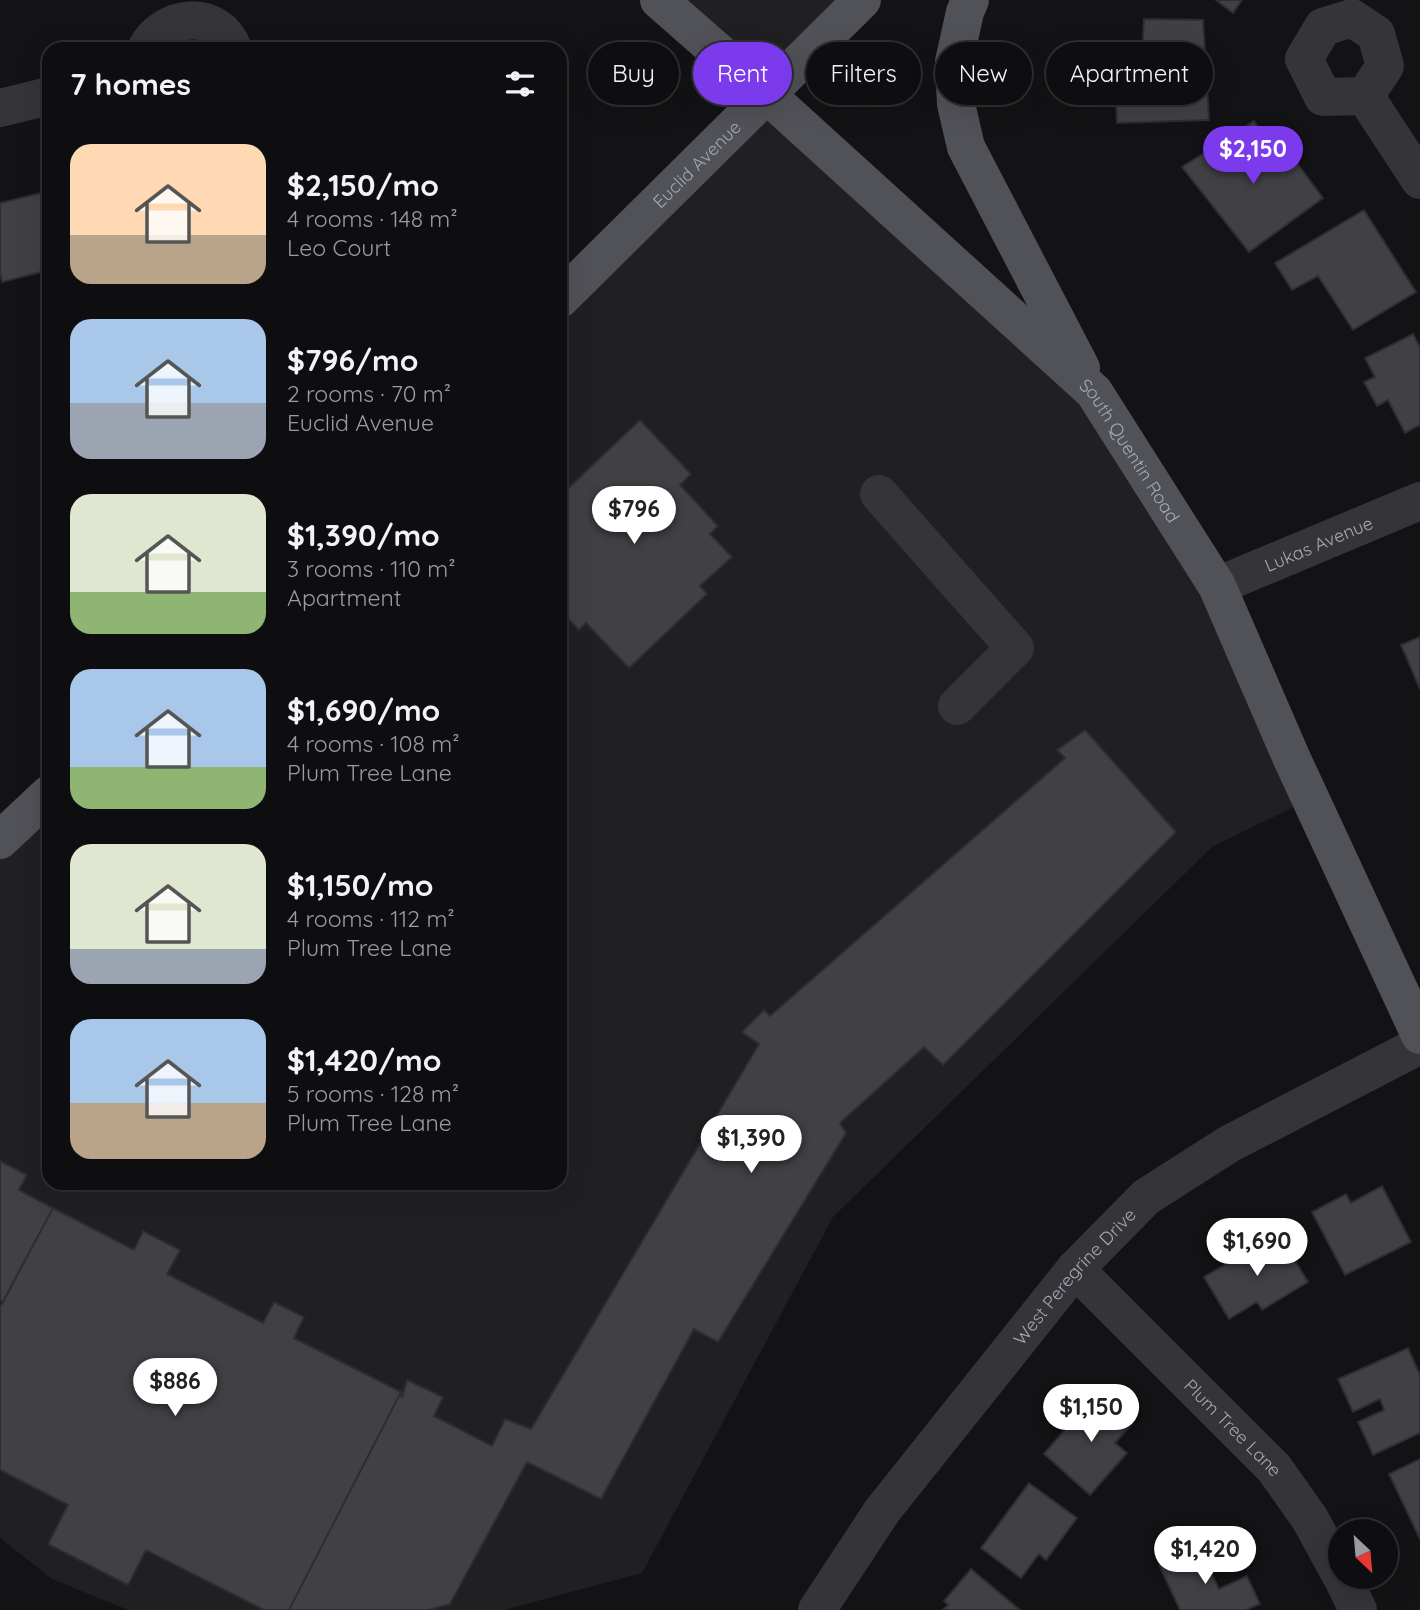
<!DOCTYPE html>
<meta charset="utf-8">
<style>
body{margin:0;font-family:Quicksand,sans-serif;background:#171719;color:#f1f3f6;height:100vh;display:flex;flex-direction:column;font-size:26px;white-space:nowrap}
*{box-sizing:border-box;margin:0}
p{font-size:23px;color:#9b9c9f}
.icon{flex:none;width:38px;height:38px;fill:none;stroke:currentColor;stroke-width:2;stroke-linecap:round;stroke-linejoin:round}
.map{position:relative;flex:1;overflow:hidden}
.details{position:absolute;left:42px;top:42px;width:525px;height:1148px;display:flex;flex-direction:column;background:#0e0e10;border-radius:21px;box-shadow:0 7px 28px #0002,0 0 0 2px #2e2e30}
.details>*{flex:none}
.banner{position:absolute;left:588px;top:42px;width:665px;height:63px;display:flex;gap:14px}
.needle{width:46px;rotate:154deg}
.buttons{position:absolute;left:1328px;top:1519px;display:grid;gap:14px}
.buttons a{display:grid;place-items:center;width:70px;height:70px;border-radius:50%;background:#0e0e10;box-shadow:0 7px 28px #0002,0 0 0 2px #2e2e30;font-size:35px}
.price{position:absolute;translate:-50% -60px;padding:0 16px;border-radius:24px;background:#fff;color:#222;font-size:23px;line-height:46px;filter:drop-shadow(0 2px 4px #0008)}
.price::after{content:'';position:absolute;left:50%;top:42px;width:21px;height:16px;margin-left:-10px;background:inherit;clip-path:polygon(0 0,100% 0,50% 100%)}
.price.on{background:#7c3aed;color:#fff}
ul{padding:0;list-style:none}
li{display:flex;align-items:center;gap:21px;height:175px;padding:0 28px}
li span{display:grid;place-items:center;flex:none;width:196px;height:140px;border-radius:21px;color:#555}
li>.icon{margin-inline-start:auto}
span .icon{width:84px;height:84px;fill:#fffc;stroke-width:1}
li b{font-size:30px}
h2{display:flex;justify-content:space-between;align-items:center;height:84px;padding:0 28px;font-size:30px}
.tag{padding:0 24px;border-radius:32px;background:#0e0e10;box-shadow:0 7px 28px #0002,0 0 0 2px #2e2e30;font-size:24px;line-height:63px}
.tag.on{background:#7c3aed;color:#fff}
.map>svg:first-child{display:block}
.built{fill:#201f22}
.building{fill:#404045;stroke:#2e2d31;stroke-width:2}
.lines{fill:none;stroke-linecap:round;stroke-linejoin:round}
.minor{stroke:#353439;stroke-width:38}
.major{stroke:#515158;stroke-width:38}
.labels{text-anchor:middle;dominant-baseline:central;stroke-width:5;stroke-linejoin:round;paint-order:stroke}
.street-label{font-size:18px;fill:#a6a8b4;stroke:#0f0e10}
</style>
<div class="map">
<svg width="1420" height="1610" viewBox="0 0 1420 1610">
<rect width="100%" height="100%" fill="#131315"/>
<path class="built" d="M 659,0 L 862,0 L 767,94 L 1094,392 L 1312,798 L 1212,847 L 833,1217 L 642,1573 L 503,1610 L 128,1610 L 52,1579 L 0,1538 L 0,840 L 49,794 L 49,1183 L 560,1183 L 560,299 L 766,95 Z"/>
<path class="building" d="M 1216,0 L 1242,0 L 1233,13 Z
M 1144,19 L 1203,20 L 1209,120 L 1117,123 L 1115,73 L 1141,72 Z
M 325,45 L 386,49 L 324,49 Z
M 1254,121 L 1281,161 L 1288,151 L 1323,198 L 1249,252 L 1182,167 Z
M 49,191 L 49,270 L 2,282 L 0,273 L 0,203 Z
M 1364,210 L 1416,292 L 1353,330 L 1318,276 L 1292,290 L 1275,263 Z
M 1413,334 L 1420,347 L 1420,425 L 1405,433 L 1388,400 L 1377,406 L 1364,382 L 1375,377 L 1365,358 Z
M 640,420 L 691,474 L 680,485 L 718,526 L 710,534 L 732,557 L 700,586 L 707,594 L 629,668 L 586,623 L 579,630 L 560,610 L 560,496 Z
M 1420,637 L 1420,689 L 1401,645 Z
M 1085,730 L 1176,832 L 943,1065 L 924,1047 L 840,1123 L 846,1133 L 718,1342 L 694,1329 L 601,1499 L 527,1462 L 450,1604 L 429,1610 L 289,1610 L 401,1392 L 402,1398 L 407,1380 L 443,1397 L 434,1416 L 492,1446 L 505,1419 L 531,1429 L 759,1044 L 742,1032 L 764,1010 L 770,1016 L 1065,758 L 1057,750 Z
M 0,1161 L 27,1175 L 19,1190 L 53,1208 L 3,1302 L 0,1300 Z
M 1382,1186 L 1411,1242 L 1345,1275 L 1312,1212 L 1346,1194 L 1351,1203 Z
M 53,1208 L 134,1250 L 143,1231 L 180,1250 L 167,1274 L 263,1323 L 274,1302 L 304,1317 L 294,1338 L 401,1392 L 289,1610 L 264,1610 L 146,1550 L 128,1585 L 48,1544 L 68,1505 L 0,1470 L 0,1307 Z
M 1278,1233 L 1308,1282 L 1262,1310 L 1257,1302 L 1229,1319 L 1204,1277 Z
M 1408,1348 L 1420,1375 L 1420,1433 L 1373,1455 L 1358,1422 L 1384,1410 L 1380,1399 L 1353,1412 L 1338,1379 Z
M 1096,1393 L 1132,1424 L 1115,1443 L 1127,1453 L 1090,1495 L 1044,1454 Z
M 1420,1459 L 1420,1539 L 1389,1474 Z
M 1029,1483 L 1077,1518 L 1046,1560 L 1039,1554 L 1021,1578 L 981,1548 Z
M 1198,1546 L 1219,1589 L 1247,1576 L 1260,1604 L 1246,1610 L 1180,1610 L 1159,1565 Z
M 971,1569 L 1020,1610 L 943,1610 L 948,1605 L 944,1601 Z"/>
<g class="lines">
<g class="minor">
<path d="M 1352,18 L 1376,34 L 1385,66 L 1365,96 L 1323,97 L 1304,59 L 1323,27 Z"/>
<path d="M 146,49 C 163,14 219,8 233,49"/>
<path d="M 1365,96 L 1420,180"/>
<path d="M 0,108 L 49,96"/>
<path d="M 879,494 L 1015,648 L 957,706"/>
<path id="s1" d="M 1217,586 L 1420,501"/>
<path id="s2" d="M 1075,1269 L 1274,1468 L 1310,1519 L 1340,1574"/>
<path d="M 1342,1577 L 1358,1610"/>
<path id="s3" d="M 817,1610 L 882,1511 L 1075,1269 L 1146,1197 L 1229,1144 L 1420,1045"/>
</g>
<g class="major">
<path id="s4" d="M 659,0 L 766,94 L 1094,392 L 1217,586 L 1292,759 L 1420,1035"/>
<path d="M 970,0 L 965,12 L 954,62 L 956,104 L 966,147 L 1081,368"/>
<path id="s5" d="M 560,299 L 862,0"/>
<path d="M 0,840 L 49,794"/>
</g>
</g>
<g class="labels">
<g class="street-label">
<text stroke="none"><textPath href="#s5" startOffset="192">Euclid Avenue</textPath></text>
<text stroke="none"><textPath href="#s4" startOffset="654">South Quentin Road</textPath></text>
<text stroke="none"><textPath href="#s1" startOffset="110">Lukas Avenue</textPath></text>
<text stroke="none"><textPath href="#s3" startOffset="422">West Peregrine Drive</textPath></text>
<text stroke="none"><textPath href="#s2" startOffset="224">Plum Tree Lane</textPath></text>
</g>
</g>
</svg>
<div class="buttons">
<a><svg class="needle" viewBox="-14 -14 28 28"><path d="M0-13l5 13h-10z" fill="#e53935"/><path d="M0 13l5-13h-10z" fill="#9b9c9f"/></svg></a>
</div>
<b class="price on" style="left:1253px;top:186px">$2,150</b>
<b class="price" style="left:634px;top:546px">$796</b>
<b class="price" style="left:751px;top:1175px">$1,390</b>
<b class="price" style="left:1257px;top:1278px">$1,690</b>
<b class="price" style="left:175px;top:1418px">$886</b>
<b class="price" style="left:1091px;top:1444px">$1,150</b>
<b class="price" style="left:1205px;top:1586px">$1,420</b>
<div class="banner">
<a class="tag">Buy</a>
<a class="tag on">Rent</a>
<a class="tag">Filters</a>
<a class="tag">New</a>
<a class="tag">Apartment</a>
</div>
<section class="details">
<h2>7 homes<svg class="icon" aria-label="filters" viewBox="0 0 24 24"><path d="M4 7h16M4 17h16"/><circle cx="9" cy="7" r="2"/><circle cx="15" cy="17" r="2"/></svg></h2>
<ul>
<li><span style="background:linear-gradient(#ffd9b3 65%,#b9a48a 0)"><svg class="icon" aria-label="home" viewBox="0 0 24 24"><path d="M3 11l9-7 9 7M6 9v11h12V9"/></svg></span><div><b>$2,150/mo</b><p>4 rooms · 148 m²</p><p>Leo Court</p></div></li>
<li><span style="background:linear-gradient(#a9c7e8 60%,#9aa5b1 0)"><svg class="icon" aria-label="home" viewBox="0 0 24 24"><path d="M3 11l9-7 9 7M6 9v11h12V9"/></svg></span><div><b>$796/mo</b><p>2 rooms · 70 m²</p><p>Euclid Avenue</p></div></li>
<li><span style="background:linear-gradient(#dfe7d0 70%,#8fb573 0)"><svg class="icon" aria-label="home" viewBox="0 0 24 24"><path d="M3 11l9-7 9 7M6 9v11h12V9"/></svg></span><div><b>$1,390/mo</b><p>3 rooms · 110 m²</p><p>Apartment</p></div></li>
<li><span style="background:linear-gradient(#a9c7e8 70%,#8fb573 0)"><svg class="icon" aria-label="home" viewBox="0 0 24 24"><path d="M3 11l9-7 9 7M6 9v11h12V9"/></svg></span><div><b>$1,690/mo</b><p>4 rooms · 108 m²</p><p>Plum Tree Lane</p></div></li>
<li><span style="background:linear-gradient(#dfe7d0 75%,#9aa5b1 0)"><svg class="icon" aria-label="home" viewBox="0 0 24 24"><path d="M3 11l9-7 9 7M6 9v11h12V9"/></svg></span><div><b>$1,150/mo</b><p>4 rooms · 112 m²</p><p>Plum Tree Lane</p></div></li>
<li><span style="background:linear-gradient(#a9c7e8 60%,#b9a48a 0)"><svg class="icon" aria-label="home" viewBox="0 0 24 24"><path d="M3 11l9-7 9 7M6 9v11h12V9"/></svg></span><div><b>$1,420/mo</b><p>5 rooms · 128 m²</p><p>Plum Tree Lane</p></div></li>
</ul>
</section>
</div>
